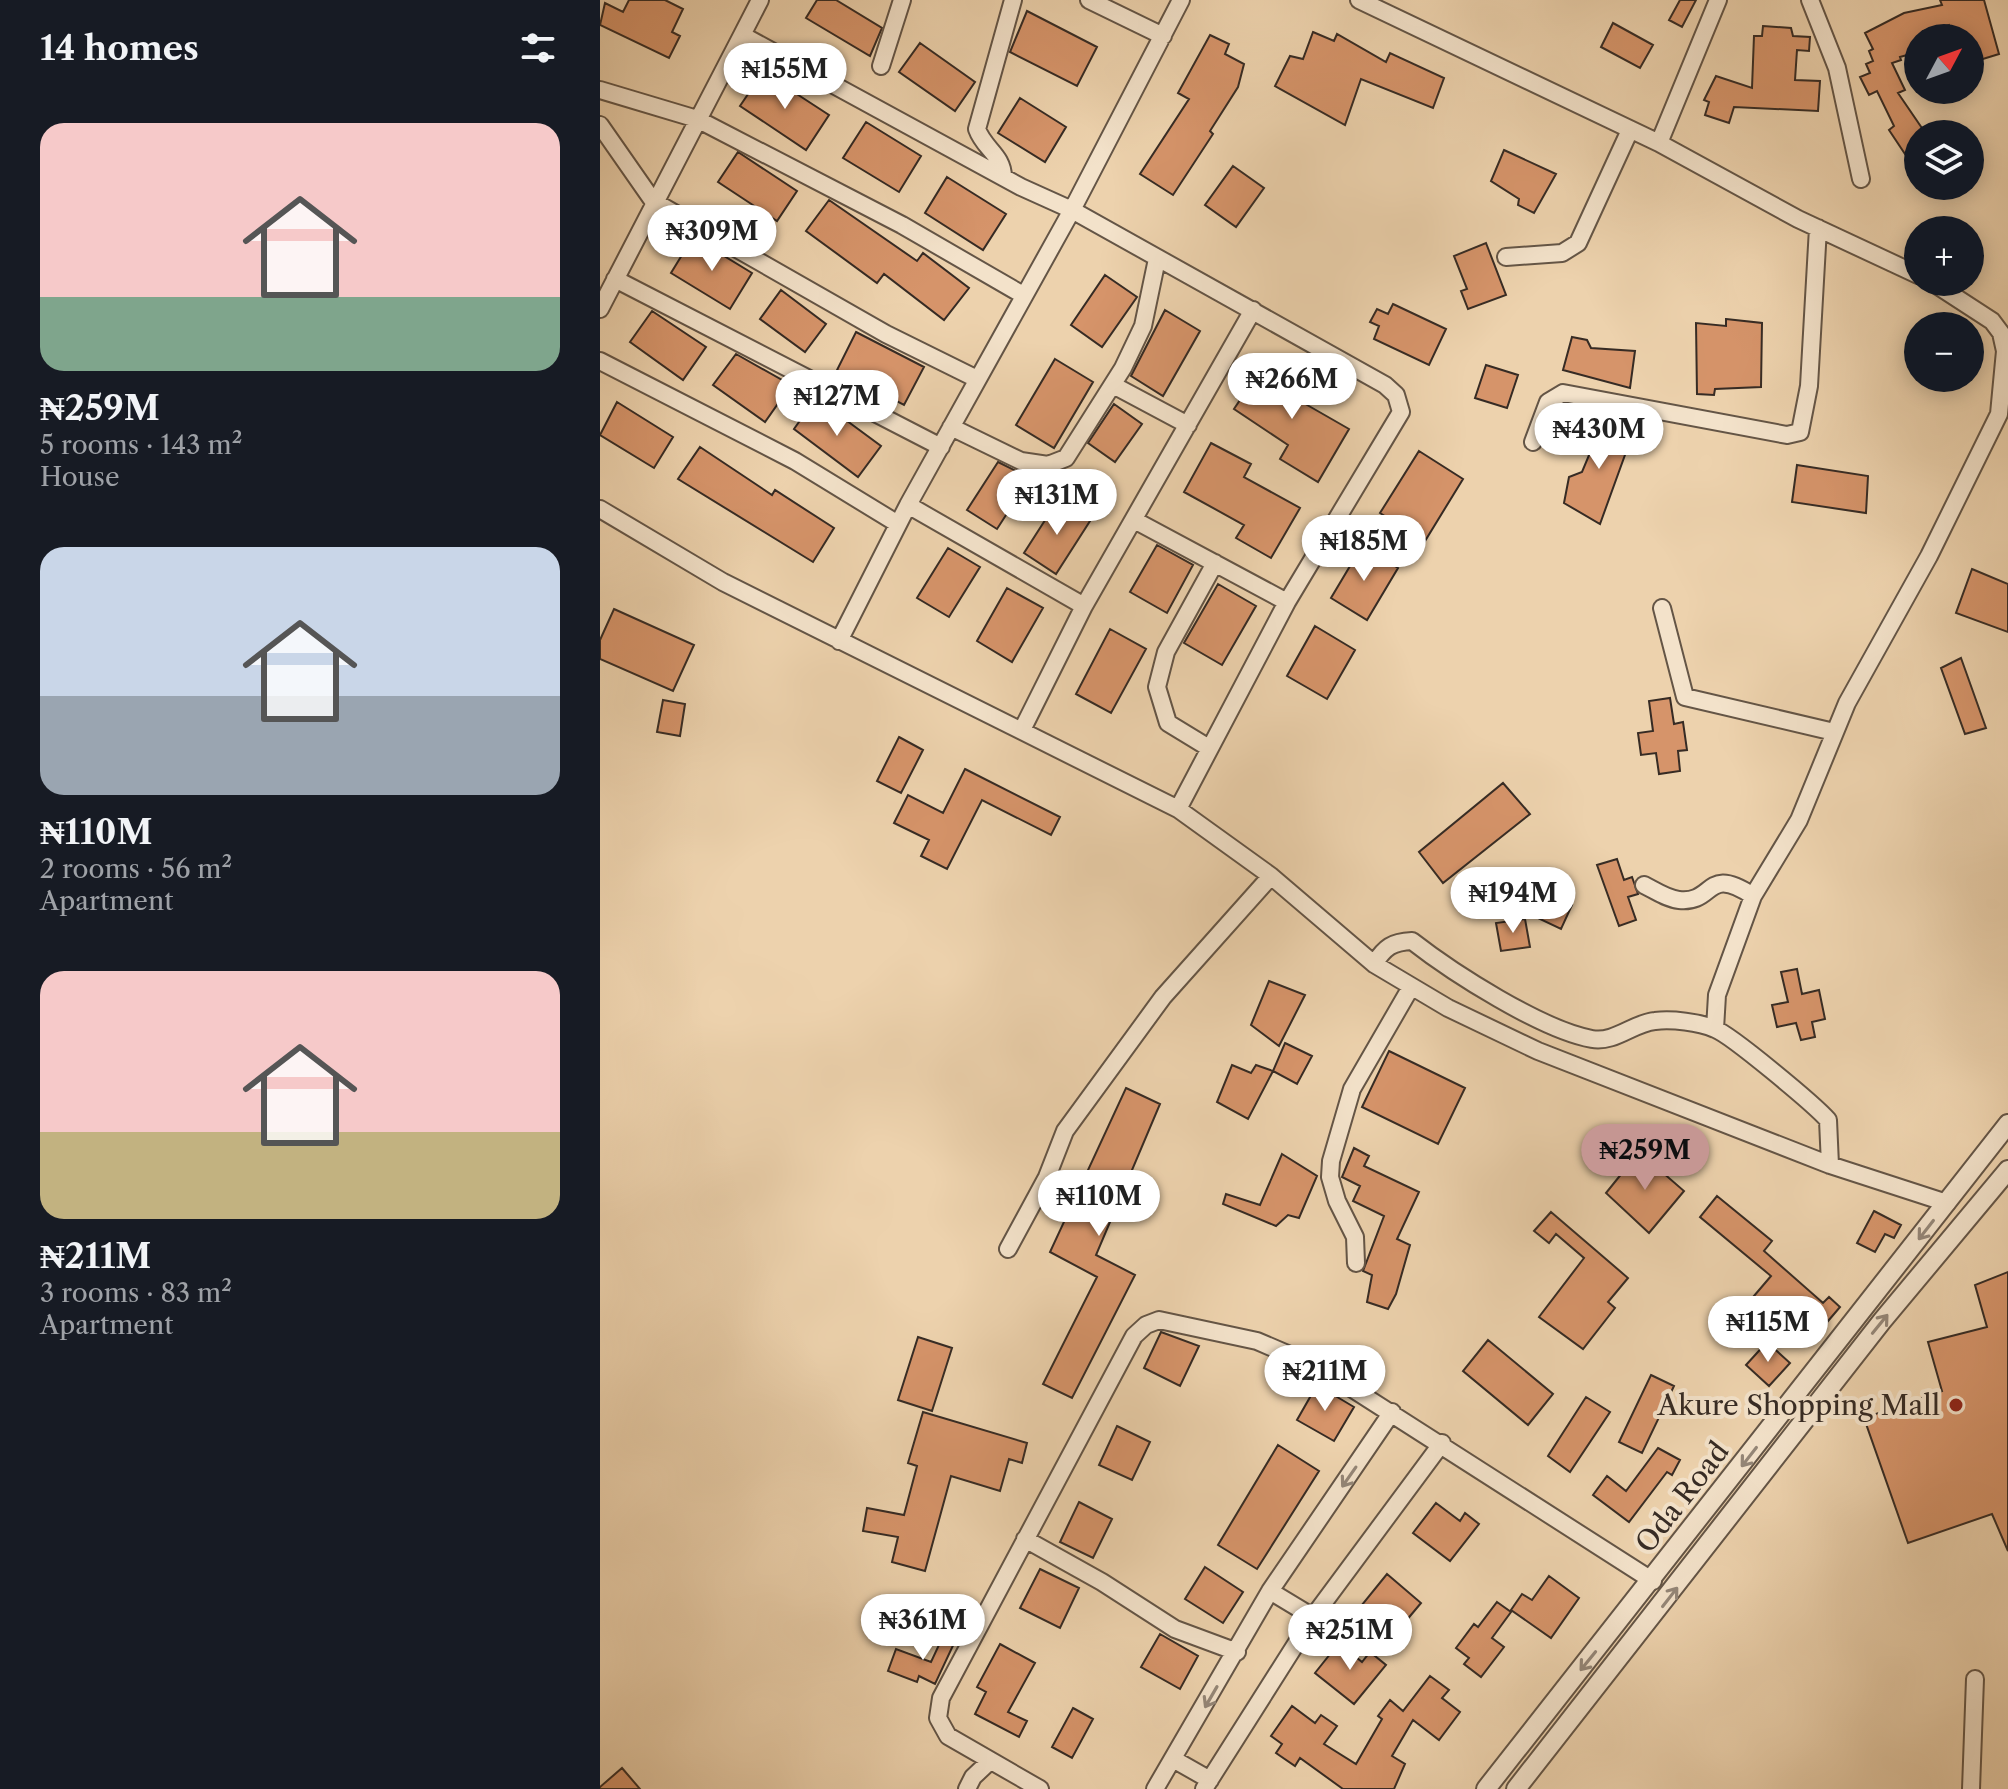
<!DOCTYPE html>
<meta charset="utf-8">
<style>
body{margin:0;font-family:"Libre Caslon Text",serif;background:#20242c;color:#f1f3f6;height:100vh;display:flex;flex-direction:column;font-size:30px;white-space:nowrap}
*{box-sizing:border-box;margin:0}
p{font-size:26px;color:#9ea1a6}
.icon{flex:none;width:44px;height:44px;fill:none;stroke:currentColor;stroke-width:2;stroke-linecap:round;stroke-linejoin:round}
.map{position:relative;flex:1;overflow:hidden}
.panel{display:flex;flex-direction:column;background:#171b24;width:600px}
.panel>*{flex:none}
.needle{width:52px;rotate:49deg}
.buttons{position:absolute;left:1304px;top:24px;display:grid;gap:16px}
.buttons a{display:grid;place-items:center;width:80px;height:80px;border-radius:50%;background:#171b24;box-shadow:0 4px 20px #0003;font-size:40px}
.price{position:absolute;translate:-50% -68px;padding:0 18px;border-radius:28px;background:#fff;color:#222;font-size:26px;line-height:52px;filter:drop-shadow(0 2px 4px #0008)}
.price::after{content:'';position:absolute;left:50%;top:48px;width:24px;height:18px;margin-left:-12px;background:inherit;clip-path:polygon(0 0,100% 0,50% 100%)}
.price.current{background:#c59692;color:#111}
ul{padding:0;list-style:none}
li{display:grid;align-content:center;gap:16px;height:424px;padding:0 40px}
li span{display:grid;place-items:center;height:248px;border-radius:24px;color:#555}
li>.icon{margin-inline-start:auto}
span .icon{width:144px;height:144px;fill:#fffc;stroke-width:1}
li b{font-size:34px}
h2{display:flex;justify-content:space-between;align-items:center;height:96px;padding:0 40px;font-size:34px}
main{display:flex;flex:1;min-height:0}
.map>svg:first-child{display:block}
.building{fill:#d6946a;stroke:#362b24;stroke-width:2}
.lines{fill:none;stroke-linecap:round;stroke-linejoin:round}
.minor-casing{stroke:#645546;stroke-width:20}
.tertiary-casing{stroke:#645546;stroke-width:22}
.minor{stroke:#f3e2ca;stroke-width:16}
.tertiary{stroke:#f3e2ca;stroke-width:18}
.oneway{stroke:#948677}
.poi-dot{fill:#8f2418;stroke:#f3e2ca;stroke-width:3}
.labels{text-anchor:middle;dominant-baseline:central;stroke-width:8;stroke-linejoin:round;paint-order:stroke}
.poi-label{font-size:28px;fill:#362b24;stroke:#f3e2ca;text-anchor:end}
.street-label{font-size:28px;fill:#362b24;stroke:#f3e2ca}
</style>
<main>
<section class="panel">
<h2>14 homes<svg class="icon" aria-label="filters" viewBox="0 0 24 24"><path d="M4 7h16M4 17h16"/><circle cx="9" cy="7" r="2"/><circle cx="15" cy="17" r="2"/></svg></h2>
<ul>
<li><span style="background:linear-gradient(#f6c9c9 70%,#7fa58c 0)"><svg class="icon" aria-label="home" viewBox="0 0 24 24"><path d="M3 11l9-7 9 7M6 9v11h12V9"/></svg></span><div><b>₦259M</b><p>5 rooms · 143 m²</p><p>House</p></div></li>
<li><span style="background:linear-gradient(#c9d6e8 60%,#9aa5b1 0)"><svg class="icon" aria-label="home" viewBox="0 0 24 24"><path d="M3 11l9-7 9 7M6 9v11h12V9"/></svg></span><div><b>₦110M</b><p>2 rooms · 56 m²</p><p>Apartment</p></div></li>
<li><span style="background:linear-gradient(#f6c9c9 65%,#c2b280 0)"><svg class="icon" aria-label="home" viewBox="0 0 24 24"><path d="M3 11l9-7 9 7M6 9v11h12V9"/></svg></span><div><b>₦211M</b><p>3 rooms · 83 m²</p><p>Apartment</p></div></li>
</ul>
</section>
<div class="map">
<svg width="1408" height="1789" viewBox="0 0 1408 1789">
<rect width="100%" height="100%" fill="#edd2ad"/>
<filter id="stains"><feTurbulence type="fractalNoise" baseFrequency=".0025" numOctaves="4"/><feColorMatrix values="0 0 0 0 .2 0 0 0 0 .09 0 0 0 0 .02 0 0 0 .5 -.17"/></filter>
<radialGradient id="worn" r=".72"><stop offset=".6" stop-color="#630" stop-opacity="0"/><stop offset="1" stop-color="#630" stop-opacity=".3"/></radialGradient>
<path class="building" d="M 29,0 L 65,0 L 83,9 L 72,32 L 80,36 L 69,58 L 0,25 L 5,3 L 23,12 Z
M 217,0 L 236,0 L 282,28 L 270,56 L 206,18 Z
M 1080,0 L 1096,0 L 1082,27 L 1069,20 Z
M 1340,0 L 1384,0 L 1399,54 L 1370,63 L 1370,38 L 1353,38 L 1349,25 L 1323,31 L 1325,38 L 1318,38 L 1318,52 L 1300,57 L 1301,60 L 1292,63 L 1305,90 L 1298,93 L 1326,134 L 1318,134 L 1318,143 L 1305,154 L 1289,130 L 1294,126 L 1277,91 L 1269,95 L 1260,77 L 1270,73 L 1266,64 L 1273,61 L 1269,51 L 1273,49 L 1265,33 L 1304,13 L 1342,5 Z
M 427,11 L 497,47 L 477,86 L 410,52 Z
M 1013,23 L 1053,45 L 1040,68 L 1001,47 Z
M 1163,26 L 1191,28 L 1193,36 L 1210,37 L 1209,51 L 1197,50 L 1195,80 L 1220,81 L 1218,111 L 1134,107 L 1129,123 L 1105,115 L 1109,102 L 1104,100 L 1116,76 L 1152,88 L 1154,36 L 1162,36 Z
M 713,32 L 734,41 L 737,34 L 786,62 L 790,53 L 844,78 L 833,108 L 761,79 L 745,125 L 675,86 L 690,56 L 703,59 Z
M 610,35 L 629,44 L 625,54 L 644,64 L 638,87 L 610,131 L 613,134 L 573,195 L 540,174 L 589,99 L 578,93 Z
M 320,43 L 375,82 L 355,111 L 299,72 Z
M 163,72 L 229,115 L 206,150 L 140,106 Z
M 420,98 L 466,127 L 445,162 L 398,133 Z
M 266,122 L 321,156 L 299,192 L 243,158 Z
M 904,150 L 956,174 L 934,213 L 918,205 L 919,199 L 891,181 Z
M 138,152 L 197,191 L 177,221 L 118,182 Z
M 633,166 L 664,188 L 636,227 L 605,205 Z
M 347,177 L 406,214 L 383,250 L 325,213 Z
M 229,200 L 317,261 L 323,253 L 369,288 L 344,320 L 284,274 L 277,283 L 206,231 Z
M 93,237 L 152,273 L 130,309 L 71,273 Z
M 886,243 L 906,295 L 868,309 L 861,291 L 867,289 L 854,256 Z
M 505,275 L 537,297 L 502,347 L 471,325 Z
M 181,290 L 226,324 L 205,352 L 160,319 Z
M 793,304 L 846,329 L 829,365 L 774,339 L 779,326 L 770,322 L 777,309 L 788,314 Z
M 565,310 L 600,331 L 563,396 L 531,376 Z
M 52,311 L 106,347 L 83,380 L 30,342 Z
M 1126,319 L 1162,323 L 1161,387 L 1115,389 L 1114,395 L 1097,394 L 1096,323 L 1126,326 Z
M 256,332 L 324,367 L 304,405 L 237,370 Z
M 972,337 L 987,340 L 991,348 L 1035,351 L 1030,388 L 963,370 Z
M 136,354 L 191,385 L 165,422 L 113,385 Z
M 455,359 L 493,382 L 454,448 L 416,425 Z
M 666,361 L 703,386 L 695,398 L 749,429 L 718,482 L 680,459 L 688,445 L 634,409 Z
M 886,365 L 918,375 L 907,408 L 875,398 Z
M 216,398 L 281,446 L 258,477 L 194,429 Z
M 17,402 L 73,437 L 54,468 L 0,435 Z
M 514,404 L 542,424 L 515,462 L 488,443 Z
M 1005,417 L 1034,430 L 1000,524 L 964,503 L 969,477 L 982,472 Z
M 611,443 L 651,464 L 644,477 L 700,508 L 671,558 L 636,538 L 644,525 L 584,492 Z
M 100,447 L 172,495 L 175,490 L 234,528 L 213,562 L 78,479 Z
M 819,451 L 863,479 L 825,541 L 780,513 Z
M 398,462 L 430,478 L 397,529 L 367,510 Z
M 1197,465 L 1268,476 L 1266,513 L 1192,502 Z
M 458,500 L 490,521 L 456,574 L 424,553 Z
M 557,545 L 593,565 L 567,613 L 530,592 Z
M 762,546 L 798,568 L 767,620 L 731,598 Z
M 348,548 L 380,567 L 349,617 L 317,598 Z
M 1372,569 L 1408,584 L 1408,632 L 1356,613 Z
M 618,584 L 656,606 L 622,665 L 584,643 Z
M 407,588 L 443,608 L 412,662 L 377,641 Z
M 14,609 L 94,645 L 73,691 L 0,659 L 0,640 Z
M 715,626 L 755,650 L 727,699 L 687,676 Z
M 510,629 L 546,649 L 511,713 L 476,694 Z
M 1361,658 L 1386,728 L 1365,734 L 1341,668 Z
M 1070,698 L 1074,724 L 1083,722 L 1087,750 L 1078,751 L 1080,771 L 1059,774 L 1056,753 L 1041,755 L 1038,733 L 1053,731 L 1049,701 Z
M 63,700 L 85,704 L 80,736 L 57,732 Z
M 299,737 L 323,750 L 301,793 L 277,781 Z
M 365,769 L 460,817 L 451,835 L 382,800 L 347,869 L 321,856 L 329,840 L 294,823 L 308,795 L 343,813 Z
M 903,783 L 930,814 L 843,883 L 819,852 Z
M 1017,859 L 1024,880 L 1032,877 L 1038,894 L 1028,897 L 1036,920 L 1019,926 L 997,865 Z
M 935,887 L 972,905 L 961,929 L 923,911 Z
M 925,919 L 930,947 L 901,951 L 896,923 Z
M 1197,969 L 1202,994 L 1219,990 L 1225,1019 L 1212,1022 L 1215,1037 L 1201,1040 L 1196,1023 L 1177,1027 L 1172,1005 L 1188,1002 L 1181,972 Z
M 669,981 L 705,995 L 679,1046 L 651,1025 Z
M 685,1043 L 712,1056 L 697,1084 L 673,1071 Z
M 789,1051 L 865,1088 L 838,1144 L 762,1107 Z
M 632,1065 L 651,1073 L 656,1065 L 673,1071 L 648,1119 L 617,1102 Z
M 526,1088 L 560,1104 L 496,1255 L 535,1275 L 472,1398 L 443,1384 L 497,1277 L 450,1252 Z
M 754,1148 L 769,1156 L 764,1166 L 819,1192 L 797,1239 L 810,1245 L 796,1294 L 788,1309 L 767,1302 L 772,1275 L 763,1271 L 784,1216 L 753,1201 L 760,1186 L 742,1177 Z
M 1039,1152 L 1084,1191 L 1049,1233 L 1006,1193 Z
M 682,1154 L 717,1176 L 699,1218 L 688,1215 L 676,1226 L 623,1204 L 626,1194 L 660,1205 Z
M 1117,1196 L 1172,1241 L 1164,1251 L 1223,1303 L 1229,1297 L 1240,1307 L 1217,1334 L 1186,1308 L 1172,1324 L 1148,1303 L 1171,1276 L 1100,1217 Z
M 1274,1211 L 1301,1225 L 1294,1238 L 1285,1234 L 1275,1252 L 1257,1243 Z
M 951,1212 L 1028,1278 L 1008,1302 L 1015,1308 L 983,1349 L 939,1317 L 984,1258 L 956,1234 L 949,1243 L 934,1231 Z
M 1408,1272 L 1408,1551 L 1392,1514 L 1308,1543 L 1264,1418 L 1342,1391 L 1328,1342 L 1387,1327 L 1375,1285 Z
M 561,1332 L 599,1346 L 580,1386 L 544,1368 Z
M 318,1337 L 352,1348 L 332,1411 L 298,1400 Z
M 888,1340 L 953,1394 L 928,1425 L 863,1371 Z
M 1167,1342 L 1190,1363 L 1169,1386 L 1146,1365 Z
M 1051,1375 L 1074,1386 L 1042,1453 L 1019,1442 Z
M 717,1385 L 754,1407 L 734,1441 L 697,1420 Z
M 986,1397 L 1010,1412 L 970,1472 L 948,1456 Z
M 323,1412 L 427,1443 L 422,1463 L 409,1459 L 400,1491 L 351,1476 L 325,1571 L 292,1562 L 298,1537 L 263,1531 L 267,1508 L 304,1515 L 317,1466 L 308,1463 Z
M 517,1426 L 550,1442 L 532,1480 L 499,1465 Z
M 678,1445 L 719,1471 L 657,1569 L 618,1545 Z
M 1058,1448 L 1080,1460 L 1072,1475 L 1067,1472 L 1029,1522 L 993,1495 L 1007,1476 L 1026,1491 Z
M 479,1502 L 512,1519 L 493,1558 L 460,1542 Z
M 836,1503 L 860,1521 L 865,1513 L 879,1524 L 850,1561 L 813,1533 Z
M 605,1567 L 643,1592 L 623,1623 L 585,1599 Z
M 440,1569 L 479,1588 L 460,1628 L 420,1608 Z
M 787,1574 L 821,1603 L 795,1634 L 761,1606 Z
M 949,1576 L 979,1598 L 951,1638 L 911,1610 L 922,1594 L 932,1600 Z
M 897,1602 L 911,1612 L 892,1638 L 904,1647 L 881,1677 L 864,1664 L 869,1658 L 856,1648 L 874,1624 L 878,1627 Z
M 345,1632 L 357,1637 L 335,1684 L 319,1676 L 317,1682 L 288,1671 L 296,1649 L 331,1662 Z
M 560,1634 L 598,1656 L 580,1689 L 541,1667 Z
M 739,1643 L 762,1662 L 770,1652 L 786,1665 L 754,1704 L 715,1673 Z
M 400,1644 L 435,1663 L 408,1712 L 427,1721 L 419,1737 L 375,1714 L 386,1692 L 377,1687 Z
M 830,1676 L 849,1690 L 842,1698 L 860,1712 L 839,1740 L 813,1720 L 792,1756 L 805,1764 L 794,1789 L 743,1789 L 700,1758 L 695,1766 L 676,1753 L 682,1744 L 671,1736 L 692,1706 L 715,1723 L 721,1715 L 737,1726 L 724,1744 L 756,1764 L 782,1719 L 778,1716 L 790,1700 L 803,1711 Z
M 473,1708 L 493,1719 L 472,1758 L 452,1747 Z
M 22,1768 L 40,1789 L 0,1789 L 0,1787 Z"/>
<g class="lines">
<g class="minor-casing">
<path id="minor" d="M 489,0 L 563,36
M 759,0 L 1059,143 L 1118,0
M 1210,0 L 1237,68 L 1261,179
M 142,35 L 160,0
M 281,66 L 302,0
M 0,90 L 97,119 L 302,225 L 423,295
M 0,125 L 53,201 L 286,334 L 377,379
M 1059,143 L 1198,219 L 1318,275
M 403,177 C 403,155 384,149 377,129 L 413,0
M 906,257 L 962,253 L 978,243 L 1030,130
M 15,279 L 341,447
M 0,309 L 142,35 L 421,187 L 472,210 L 308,505 L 239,641
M 0,361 L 195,461 L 298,524
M 513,385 L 588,425
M 351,427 L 421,461 L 448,465 L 466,458 L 523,368 L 543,326 L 557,259
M 933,442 L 948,402 L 963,393 L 1187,435 L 1200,432 L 1209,386 L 1218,228
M 308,505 L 484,606
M 0,509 L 123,582 L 578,809 L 671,876 L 774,964 L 848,1008 L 938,1051 L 1230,1165 L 1347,1203
M 536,521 L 687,602
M 1062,608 L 1085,697 L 1234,732
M 422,730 L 484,606 L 653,310
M 609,748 L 568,723 L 557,687 L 566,652 L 615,563
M 578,809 L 687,602 L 801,412 L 796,395 L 785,385 L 472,210 L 581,0
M 1044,885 C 1054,890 1067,899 1079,900 C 1115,904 1105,864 1153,896
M 774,964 C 785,947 792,942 812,941 C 853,973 942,1030 992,1039 C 1015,1043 1033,1023 1055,1021 C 1072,1019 1099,1022 1115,1029 C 1131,1035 1215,1105 1228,1120 L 1230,1165
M 1115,1029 L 1117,995 L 1153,896 L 1199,820 L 1247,703 L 1329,556 L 1399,414 L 1405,351 L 1401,333 L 1392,321 L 1332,282
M 408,1249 L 447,1177 L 465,1131 L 563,997 L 671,876
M 756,1263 L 755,1237 L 737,1201 L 730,1177 L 731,1161 L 752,1089 L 811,987
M 425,1539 L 502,1582 L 575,1629 L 637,1652
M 670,1591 L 713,1617
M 573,1759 L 610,1780
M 367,1789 L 373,1777 L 390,1761
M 440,1789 L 348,1736 L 338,1718 L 341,1698 L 534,1336 L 546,1325 L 559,1320 L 657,1341 L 720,1368 L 1053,1581
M 555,1789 L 670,1591 L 792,1412
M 604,1789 L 713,1617 L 842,1443
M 1371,1789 L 1375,1679"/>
</g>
<g class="tertiary-casing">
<path id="tertiary" d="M 886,1789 L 1408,1124
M 916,1789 L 1282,1321 L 1408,1170"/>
</g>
<use href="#minor" class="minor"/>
<use href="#tertiary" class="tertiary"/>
</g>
<defs><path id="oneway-shaft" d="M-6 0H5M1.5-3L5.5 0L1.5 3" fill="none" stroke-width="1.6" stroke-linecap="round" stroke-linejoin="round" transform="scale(2)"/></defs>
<g class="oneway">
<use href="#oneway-shaft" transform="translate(1326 1230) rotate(128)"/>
<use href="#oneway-shaft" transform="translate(1280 1324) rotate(-51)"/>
<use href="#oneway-shaft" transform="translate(1149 1457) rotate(128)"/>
<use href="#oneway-shaft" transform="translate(749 1477) rotate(125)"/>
<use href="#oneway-shaft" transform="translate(1070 1597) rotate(-52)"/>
<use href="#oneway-shaft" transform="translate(988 1661) rotate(129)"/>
<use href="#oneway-shaft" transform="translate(611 1697) rotate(120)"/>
</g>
<circle class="poi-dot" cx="1356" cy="1405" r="8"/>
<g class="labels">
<g class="poi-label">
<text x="1340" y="1405">Akure Shopping Mall</text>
</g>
<g class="street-label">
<text transform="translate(1082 1497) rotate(-52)">Oda Road</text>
</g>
</g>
<rect width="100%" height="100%" filter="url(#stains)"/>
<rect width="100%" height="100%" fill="url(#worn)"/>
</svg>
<div class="buttons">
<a><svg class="needle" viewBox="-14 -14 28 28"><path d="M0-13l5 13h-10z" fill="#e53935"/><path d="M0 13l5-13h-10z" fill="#9ea1a6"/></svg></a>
<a><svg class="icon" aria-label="layers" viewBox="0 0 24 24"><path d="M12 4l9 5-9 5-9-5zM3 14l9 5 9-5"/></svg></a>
<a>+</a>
<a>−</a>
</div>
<b class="price" style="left:185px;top:111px">₦155M</b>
<b class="price" style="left:112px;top:273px">₦309M</b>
<b class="price" style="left:692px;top:421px">₦266M</b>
<b class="price" style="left:237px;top:438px">₦127M</b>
<b class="price" style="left:999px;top:471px">₦430M</b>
<b class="price" style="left:457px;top:537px">₦131M</b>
<b class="price" style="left:764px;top:583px">₦185M</b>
<b class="price" style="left:913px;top:935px">₦194M</b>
<b class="price current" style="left:1045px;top:1192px">₦259M</b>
<b class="price" style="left:499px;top:1238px">₦110M</b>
<b class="price" style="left:1168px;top:1364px">₦115M</b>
<b class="price" style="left:725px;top:1413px">₦211M</b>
<b class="price" style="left:323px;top:1662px">₦361M</b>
<b class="price" style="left:750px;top:1672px">₦251M</b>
</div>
</main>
